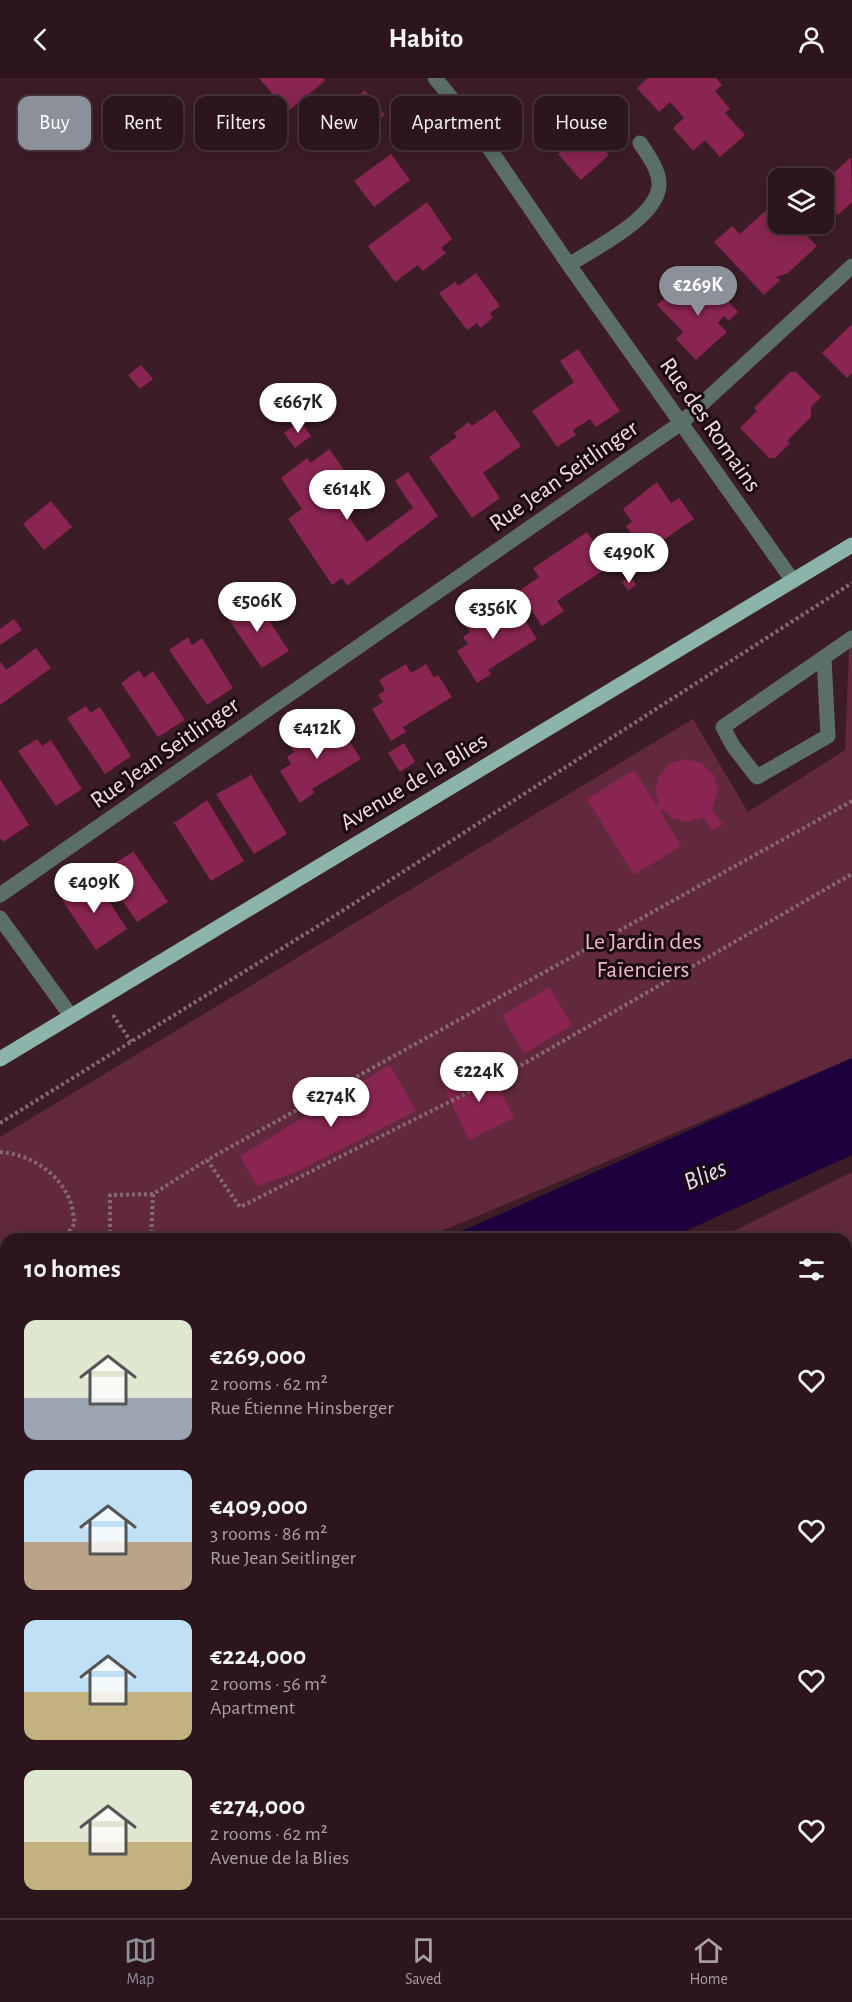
<!DOCTYPE html>
<meta charset="utf-8">
<style>
body{margin:0;font-family:"Alegreya Sans",sans-serif;background:#351e26;color:#f1f3f6;height:100vh;display:flex;flex-direction:column;font-size:22px;white-space:nowrap}
*{box-sizing:border-box;margin:0}
p{font-size:20px;color:#a79fa4}
.icon{flex:none;width:33px;height:33px;fill:none;stroke:currentColor;stroke-width:2;stroke-linecap:round;stroke-linejoin:round}
.map{position:relative;flex:1;overflow:hidden}
.side{position:absolute;left:0px;top:1155px;width:852px;height:686px;display:flex;flex-direction:column;background:#2d151d;border-radius:18px 18px 0 0;box-shadow:0 3px 15px #0003,0 0 0 2px #48343b}
.side>*{flex:none}
.hud{position:absolute;left:18px;top:18px;width:816px;height:54px;display:flex;gap:12px}
.buttons{position:absolute;left:768px;top:90px;display:grid;gap:12px}
.buttons a{display:grid;place-items:center;width:66px;height:66px;border-radius:12px;background:#2d151d;box-shadow:0 3px 15px #0003,0 0 0 2px #48343b;font-size:30px}
.price{position:absolute;translate:-50% -51px;padding:0 14px;border-radius:21px;background:#fff;color:#222;font-size:20px;line-height:39px;filter:drop-shadow(0 2px 3px #0008)}
.price::after{content:'';position:absolute;left:50%;top:36px;width:18px;height:14px;margin-left:-9px;background:inherit;clip-path:polygon(0 0,100% 0,50% 100%)}
.price.selected{background:#8c9099;color:#fff}
ul{padding:0;list-style:none}
li{display:flex;align-items:center;gap:18px;height:150px;padding:0 24px}
li span{display:grid;place-items:center;flex:none;width:168px;height:120px;border-radius:12px;color:#555}
li>.icon{margin-inline-start:auto}
span .icon{width:72px;height:72px;fill:#fffc;stroke-width:1}
li b{font-size:26px}
h2{display:flex;justify-content:space-between;align-items:center;height:72px;padding:0 24px;font-size:26px}
.pill{padding:0 21px;border-radius:12px;background:#2d151d;box-shadow:0 3px 15px #0003,0 0 0 2px #48343b;font-size:21px;line-height:54px}
.pill.selected{background:#8c9099;color:#fff}
header{display:flex;justify-content:space-between;align-items:center;height:78px;padding:0 24px;background:#2d151d;font-size:27px;font-weight:700}
.tabs{display:flex;justify-content:space-around;align-items:center;height:84px;border-top:2px solid #48343b;background:#2d151d;font-size:16px;color:#a79fa4}
.tabs a{display:grid;justify-items:center;gap:3px}
.tabs .selected{color:#8c9099}
.map>svg:first-child{display:block}
.green{fill:#62293e}
.water{fill:#1e003f}
.building{fill:#892550}
.lines{fill:none;stroke-linecap:round;stroke-linejoin:round}
.path{stroke:#856972;stroke-width:4;stroke-dasharray:3 3;stroke-linecap:butt}
.minor{stroke:#5b6e69;stroke-width:15}
.major{stroke:#8cb4ab;stroke-width:15}
.labels{text-anchor:middle;dominant-baseline:central;stroke-width:6;stroke-linejoin:round;paint-order:stroke}
.street-label{font-size:24px;fill:#f4dde3;stroke:#1a0b10}
.park-label{font-size:24px;fill:#f0b8c9;stroke:#1a0b10}
.water-label{font-size:26px;font-style:italic;fill:#e6dff8;stroke:#1a0b10}
</style>
<header><svg class="icon" aria-label="back" viewBox="0 0 24 24"><path d="M15 5l-7 7 7 7"/></svg>Habito<svg class="icon" aria-label="person" viewBox="0 0 24 24"><circle cx="12" cy="8" r="4"/><path d="M4 21q1-7 8-7t8 7"/></svg></header>
<div class="map">
<svg width="852" height="1840" viewBox="0 0 852 1840">
<rect width="100%" height="100%" fill="#3c1c27"/>
<path class="green" d="M 852,569 L 852,980 L 423,1161 L 6,1161 L 6,1306 L 0,1308 L 0,1059 L 693,641 L 748,734 L 845,672 L 849,571 Z
M 852,1094 L 852,1840 L 0,1840 L 0,1472 L 6,1470 L 6,1834 L 846,1834 L 846,1161 L 718,1161 Z"/>
<path class="water" d="M 852,980 L 852,1077 L 668,1161 L 444,1161 Z
M 6,1321 L 6,1433 L 0,1436 L 0,1323 Z"/>
<path class="building" d="M 259,0 L 323,0 L 325,3 L 287,34 Z
M 648,0 L 716,0 L 722,7 L 715,13 L 730,31 L 725,35 L 745,57 L 720,79 L 705,62 L 693,73 L 673,50 L 684,40 L 670,24 L 659,34 L 637,10 Z
M 365,12 L 385,37 L 352,63 L 333,38 Z
M 593,27 L 618,55 L 602,69 L 609,77 L 581,102 L 558,76 L 578,59 L 568,48 Z
M 391,76 L 410,102 L 374,129 L 354,103 Z
M 851,79 L 852,124 L 838,137 L 830,130 L 824,136 L 824,104 Z
M 427,124 L 452,161 L 441,170 L 446,175 L 423,193 L 418,187 L 395,204 L 368,168 Z
M 775,124 L 778,128 L 778,146 L 795,146 L 817,168 L 788,195 L 776,199 L 780,202 L 764,217 L 714,164 L 732,148 L 740,156 Z
M 476,195 L 500,228 L 490,235 L 493,240 L 480,250 L 477,245 L 467,252 L 439,215 L 455,204 L 458,208 Z
M 693,204 L 705,216 L 713,207 L 738,234 L 729,243 L 724,238 L 718,245 L 727,254 L 696,282 L 676,261 L 683,254 L 657,227 L 675,210 L 681,215 Z
M 852,246 L 852,295 L 847,300 L 822,275 Z
M 578,271 L 620,333 L 596,349 L 590,341 L 573,352 L 576,357 L 557,369 L 532,333 L 574,304 L 560,283 Z
M 141,287 L 153,301 L 140,311 L 128,297 Z
M 790,294 L 796,294 L 821,319 L 811,329 L 811,339 L 787,363 L 790,365 L 775,380 L 769,380 L 740,350 L 757,333 L 754,330 Z
M 495,332 L 521,368 L 483,395 L 500,420 L 472,440 L 429,379 L 457,359 L 454,355 L 469,344 L 472,348 Z
M 300,343 L 311,358 L 295,370 L 284,355 Z
M 329,371 L 348,397 L 328,411 L 367,464 L 413,430 L 395,403 L 408,394 L 438,438 L 347,508 L 342,500 L 332,507 L 288,441 L 302,431 L 281,400 L 307,380 L 311,385 Z
M 657,404 L 671,425 L 679,420 L 694,441 L 644,475 L 626,448 L 632,444 L 623,431 Z
M 51,423 L 72,449 L 44,472 L 23,446 Z
M 587,454 L 610,488 L 557,523 L 564,533 L 542,548 L 519,513 L 539,499 L 533,490 Z
M 630,498 L 636,507 L 628,513 L 622,504 Z
M 243,523 L 248,530 L 257,524 L 289,573 L 262,590 L 224,535 Z
M 491,528 L 496,537 L 511,529 L 519,542 L 523,539 L 537,561 L 488,592 L 491,596 L 477,605 L 457,573 L 468,566 L 463,559 L 470,554 L 464,545 Z
M 14,541 L 22,552 L 0,567 L 0,551 Z
M 188,559 L 192,567 L 202,560 L 233,610 L 207,627 L 169,572 Z
M 36,570 L 51,590 L 0,627 L 0,583 L 6,592 Z
M 406,586 L 411,595 L 426,586 L 434,600 L 438,597 L 452,619 L 403,649 L 406,654 L 391,663 L 372,631 L 383,624 L 378,617 L 385,612 L 379,602 Z
M 139,592 L 144,600 L 153,593 L 185,642 L 158,659 L 121,605 Z
M 86,628 L 90,635 L 100,629 L 131,678 L 105,696 L 67,640 Z
M 314,648 L 320,657 L 334,648 L 343,662 L 347,659 L 361,681 L 312,711 L 314,715 L 300,725 L 280,693 L 291,686 L 287,679 L 294,674 L 288,664 Z
M 37,661 L 42,668 L 51,662 L 82,711 L 56,728 L 18,673 Z
M 404,665 L 415,684 L 400,694 L 388,675 Z
M 685,681 L 701,685 L 714,697 L 718,712 L 712,732 L 723,746 L 713,753 L 703,739 L 688,744 L 672,740 L 663,732 L 660,733 L 681,768 L 634,797 L 587,721 L 634,692 L 656,727 L 659,726 L 655,713 L 659,698 L 671,685 Z
M 250,695 L 287,756 L 254,776 L 216,716 L 250,698 Z
M 0,701 L 29,747 L 3,764 L 0,760 Z
M 207,722 L 244,783 L 211,803 L 173,743 L 176,744 Z
M 131,770 L 168,824 L 137,844 L 102,793 L 133,774 Z
M 93,799 L 127,851 L 96,872 L 62,822 Z
M 549,909 L 572,947 L 524,976 L 502,938 Z
M 390,987 L 416,1033 L 296,1094 L 257,1108 L 240,1078 Z
M 489,989 L 514,1040 L 469,1062 L 444,1010 Z"/>
<g class="lines">
<path class="path" d="M 852,723 L 207,1082 L 240,1129 L 513,992 L 852,796
M 113,937 L 131,964
M 0,1045 L 339,835 L 852,505
M 0,1074 C 28,1076 55,1092 68,1118 C 72,1125 73,1136 75,1145 L 64,1161
M 110,1161 L 110,1117 L 153,1116
M 151,1161 L 153,1116 L 207,1082
M 0,1166 L 6,1168
M 0,1232 L 6,1230
M 0,1286 L 6,1283
M 846,1359 L 852,1356
M 0,1560 L 6,1564
M 0,1623 L 6,1621
M 0,1801 L 6,1812
M 17,1834 L 20,1840
M 539,1834 L 542,1840"/>
<path class="minor" d="M 435,0 L 472,45 L 569,187 L 793,503
M 569,187 C 594,170 656,141 659,108 C 660,93 648,77 640,65
M 824,580 L 828,658 L 757,699 L 733,668 L 723,649 L 852,560
M 0,817 L 681,345 L 852,188
M 0,840 L 71,938"/>
<path class="major" d="M 0,981 L 852,467"/>
</g>
<g class="labels">
<g class="street-label">
<text transform="translate(710 347) rotate(55)">Rue des Romains</text>
<text transform="translate(564 398) rotate(-35)">Rue Jean Seitlinger</text>
<text transform="translate(165 675) rotate(-35)">Rue Jean Seitlinger</text>
<text transform="translate(414 704) rotate(-31)">Avenue de la Blies</text>
</g>
<g class="park-label">
<text x="643" y="864">Le Jardin des<tspan x="643" dy="28">Faïenciers</tspan></text>
</g>
<g class="water-label">
<text transform="translate(705 1097) rotate(-23)">Blies</text>
</g>
</g>
</svg>
<div class="buttons">
<a><svg class="icon" aria-label="layers" viewBox="0 0 24 24"><path d="M12 4l9 5-9 5-9-5zM3 14l9 5 9-5"/></svg></a>
</div>
<b class="price selected" style="left:698px;top:239px">€269K</b>
<b class="price" style="left:298px;top:356px">€667K</b>
<b class="price" style="left:347px;top:443px">€614K</b>
<b class="price" style="left:629px;top:506px">€490K</b>
<b class="price" style="left:257px;top:555px">€506K</b>
<b class="price" style="left:493px;top:562px">€356K</b>
<b class="price" style="left:317px;top:682px">€412K</b>
<b class="price" style="left:94px;top:836px">€409K</b>
<b class="price" style="left:479px;top:1025px">€224K</b>
<b class="price" style="left:331px;top:1050px">€274K</b>
<div class="hud">
<a class="pill selected">Buy</a>
<a class="pill">Rent</a>
<a class="pill">Filters</a>
<a class="pill">New</a>
<a class="pill">Apartment</a>
<a class="pill">House</a>
</div>
<section class="side">
<h2>10 homes<svg class="icon" aria-label="filters" viewBox="0 0 24 24"><path d="M4 7h16M4 17h16"/><circle cx="9" cy="7" r="2"/><circle cx="15" cy="17" r="2"/></svg></h2>
<ul>
<li><span style="background:linear-gradient(#dfe7d0 65%,#9aa5b1 0)"><svg class="icon" aria-label="home" viewBox="0 0 24 24"><path d="M3 11l9-7 9 7M6 9v11h12V9"/></svg></span><div><b>€269,000</b><p>2 rooms · 62 m²</p><p>Rue Étienne Hinsberger</p></div><svg class="icon" aria-label="heart" viewBox="0 0 24 24"><path d="M12 20l-8-8c-3-5 5-10 8-4 3-6 11-1 8 4z"/></svg></li>
<li><span style="background:linear-gradient(#bfe0f5 60%,#b9a48a 0)"><svg class="icon" aria-label="home" viewBox="0 0 24 24"><path d="M3 11l9-7 9 7M6 9v11h12V9"/></svg></span><div><b>€409,000</b><p>3 rooms · 86 m²</p><p>Rue Jean Seitlinger</p></div><svg class="icon" aria-label="heart" viewBox="0 0 24 24"><path d="M12 20l-8-8c-3-5 5-10 8-4 3-6 11-1 8 4z"/></svg></li>
<li><span style="background:linear-gradient(#bfe0f5 60%,#c2b280 0)"><svg class="icon" aria-label="home" viewBox="0 0 24 24"><path d="M3 11l9-7 9 7M6 9v11h12V9"/></svg></span><div><b>€224,000</b><p>2 rooms · 56 m²</p><p>Apartment</p></div><svg class="icon" aria-label="heart" viewBox="0 0 24 24"><path d="M12 20l-8-8c-3-5 5-10 8-4 3-6 11-1 8 4z"/></svg></li>
<li><span style="background:linear-gradient(#dfe7d0 60%,#c2b280 0)"><svg class="icon" aria-label="home" viewBox="0 0 24 24"><path d="M3 11l9-7 9 7M6 9v11h12V9"/></svg></span><div><b>€274,000</b><p>2 rooms · 62 m²</p><p>Avenue de la Blies</p></div><svg class="icon" aria-label="heart" viewBox="0 0 24 24"><path d="M12 20l-8-8c-3-5 5-10 8-4 3-6 11-1 8 4z"/></svg></li>
</ul>
</section>
</div>
<nav class="tabs">
<a class="selected"><svg class="icon" aria-label="map" viewBox="0 0 24 24"><path d="M3 6l6-2 6 2 6-2v14l-6 2-6-2-6 2zM9 4v14M15 6v14"/></svg>Map</a>
<a><svg class="icon" aria-label="saved" viewBox="0 0 24 24"><path d="M7 4h10v16l-5-4-5 4z"/></svg>Saved</a>
<a><svg class="icon" aria-label="home" viewBox="0 0 24 24"><path d="M3 11l9-7 9 7M6 9v11h12V9"/></svg>Home</a>
</nav>
